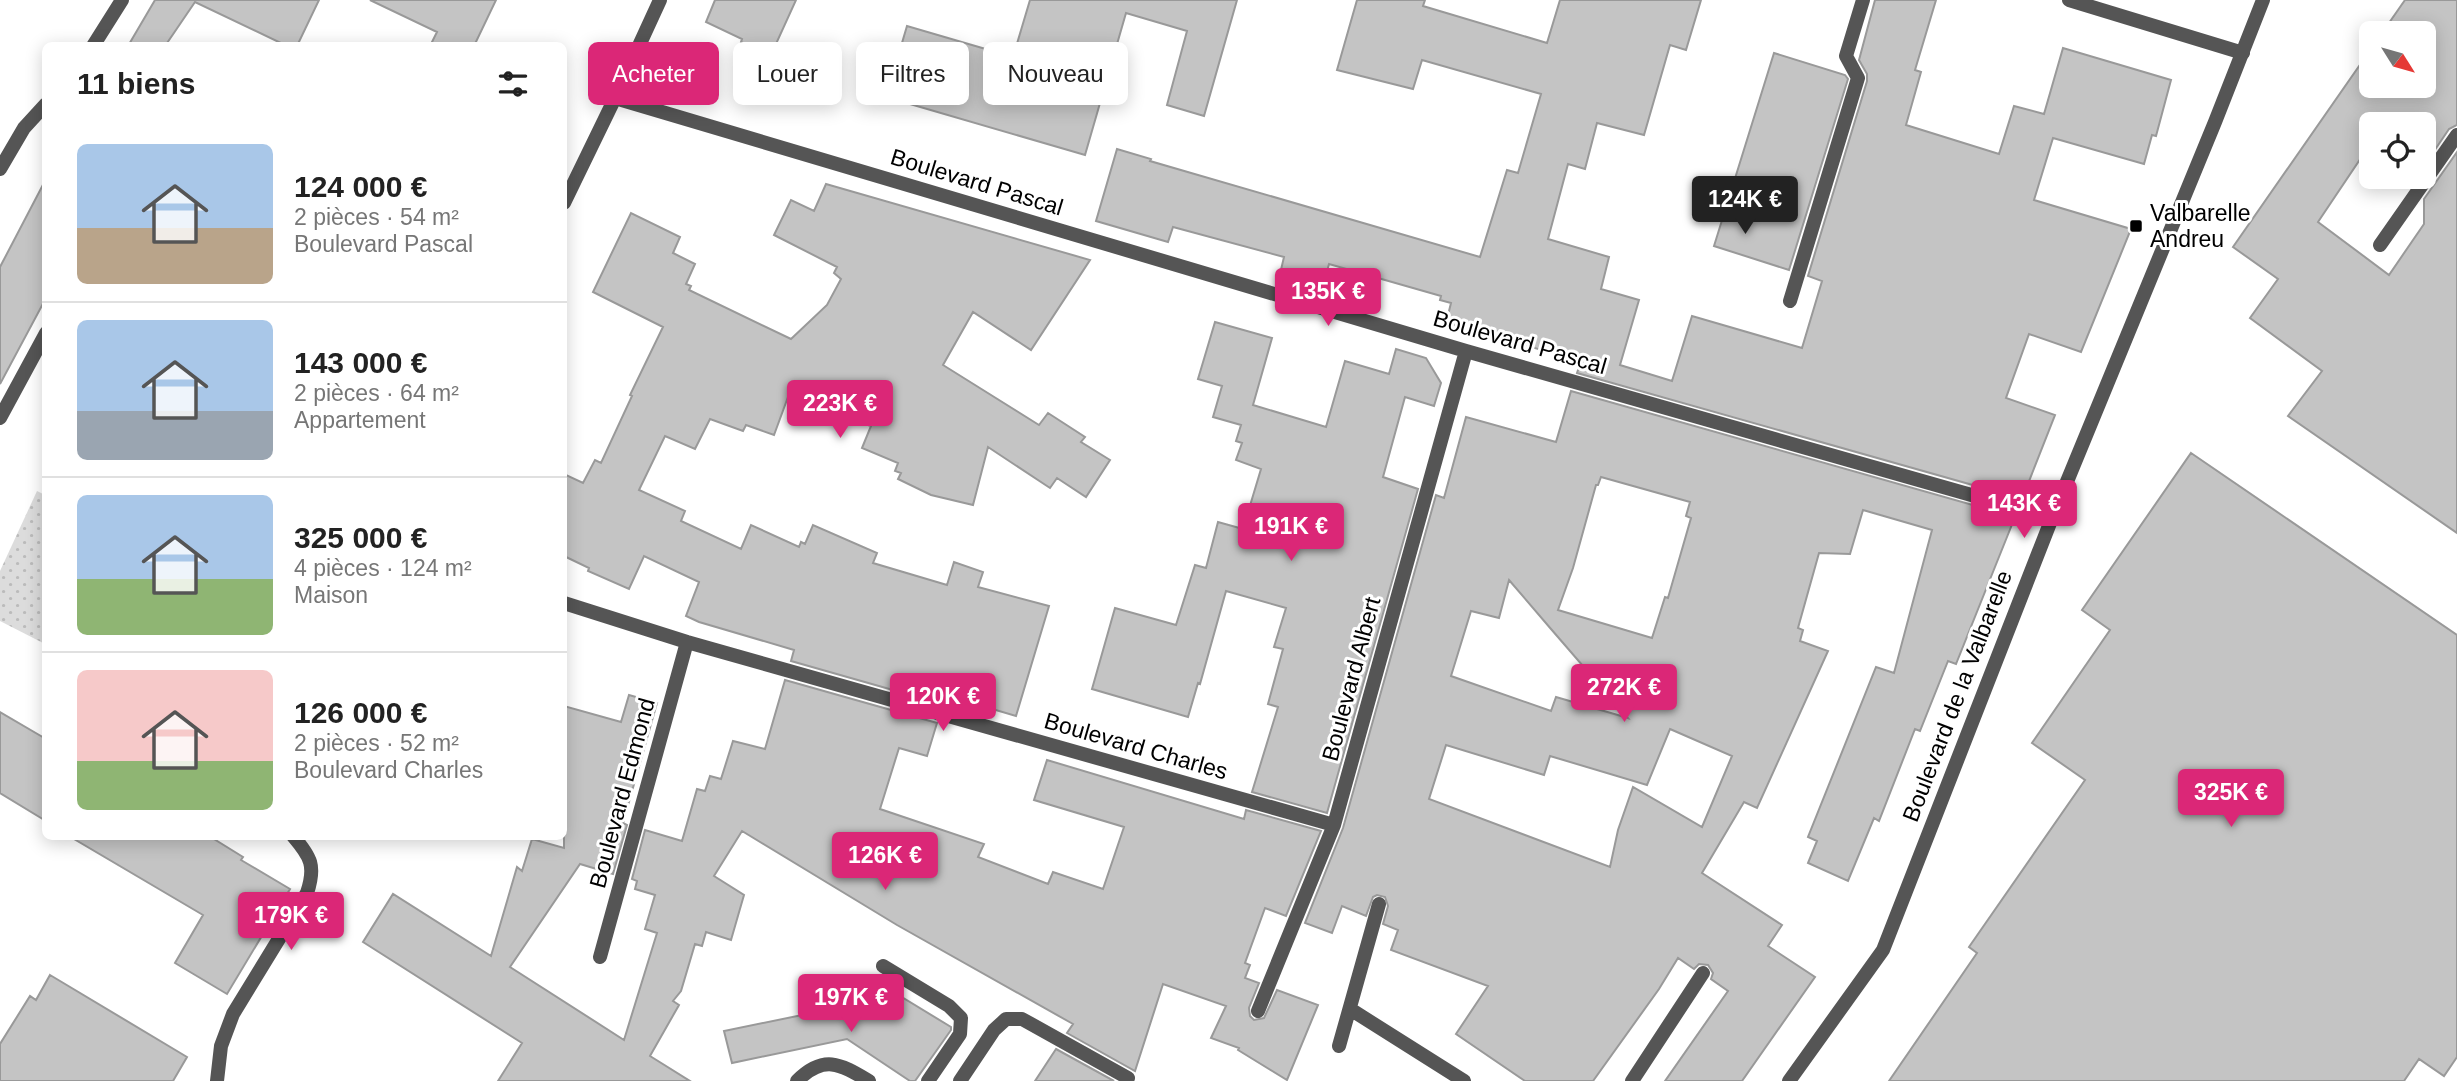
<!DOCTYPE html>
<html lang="fr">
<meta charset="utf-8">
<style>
body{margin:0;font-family:Helvetica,sans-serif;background:#f2f2f2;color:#222;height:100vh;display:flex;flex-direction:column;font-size:26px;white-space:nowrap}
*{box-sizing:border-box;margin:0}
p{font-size:23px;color:#767676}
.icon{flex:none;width:38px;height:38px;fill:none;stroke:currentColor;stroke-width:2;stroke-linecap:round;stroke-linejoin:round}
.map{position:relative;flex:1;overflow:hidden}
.panel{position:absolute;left:42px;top:42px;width:525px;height:798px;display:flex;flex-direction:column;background:#fff;border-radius:10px;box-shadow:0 4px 18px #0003}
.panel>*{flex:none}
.hud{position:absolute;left:588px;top:42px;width:665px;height:63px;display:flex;gap:14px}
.needle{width:46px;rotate:127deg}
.controls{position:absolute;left:2359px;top:21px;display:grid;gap:14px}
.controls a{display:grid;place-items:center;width:77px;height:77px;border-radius:10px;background:#fff;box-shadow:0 4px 18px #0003;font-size:35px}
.price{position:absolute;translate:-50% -60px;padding:0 16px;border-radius:7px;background:#db2777;color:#fff;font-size:23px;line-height:46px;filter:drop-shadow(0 2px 4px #0008)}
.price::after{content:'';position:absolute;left:50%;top:42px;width:21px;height:16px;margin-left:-10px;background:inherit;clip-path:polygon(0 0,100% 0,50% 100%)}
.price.on{background:#222;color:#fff}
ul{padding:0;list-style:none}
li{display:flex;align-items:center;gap:21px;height:175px;padding:0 35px}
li+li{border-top:2px solid #e0e0e0}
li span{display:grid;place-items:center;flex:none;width:196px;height:140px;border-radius:10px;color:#555}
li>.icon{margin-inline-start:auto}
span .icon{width:84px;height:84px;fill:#fffc;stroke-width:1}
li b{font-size:30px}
h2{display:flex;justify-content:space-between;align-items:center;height:84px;padding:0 35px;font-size:30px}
.tag{padding:0 24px;border-radius:10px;background:#fff;box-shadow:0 4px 18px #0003;font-size:24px;line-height:63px}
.tag.on{background:#db2777;color:#fff}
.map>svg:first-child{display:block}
.grass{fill:url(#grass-dots)}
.building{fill:#c4c4c4;stroke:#999;stroke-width:2;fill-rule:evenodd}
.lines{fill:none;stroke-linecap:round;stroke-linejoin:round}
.service{stroke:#555;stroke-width:14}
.minor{stroke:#555;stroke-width:14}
.tertiary{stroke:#555;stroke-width:14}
.poi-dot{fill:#000;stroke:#fff;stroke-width:2.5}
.labels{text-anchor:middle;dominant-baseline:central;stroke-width:6;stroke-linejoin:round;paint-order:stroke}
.street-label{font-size:23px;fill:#000;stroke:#fff}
.poi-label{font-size:23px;fill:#000;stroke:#fff;text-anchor:start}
</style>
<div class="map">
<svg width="2457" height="1081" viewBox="0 0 2457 1081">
<defs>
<pattern id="grass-dots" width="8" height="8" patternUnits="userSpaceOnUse" patternTransform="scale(1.75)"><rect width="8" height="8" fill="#dcdcdc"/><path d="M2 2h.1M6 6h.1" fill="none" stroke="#bbb" stroke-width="1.8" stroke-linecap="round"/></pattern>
</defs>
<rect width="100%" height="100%" fill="#fff"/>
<path class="grass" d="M 37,491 L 45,495 L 45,644 L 0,621 L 0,571 Z"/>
<path class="building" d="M 155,0 L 319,0 L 297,46 L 287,46 L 195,2 L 165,46 L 128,46 Z
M 370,0 L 496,0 L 474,46 L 430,46 L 437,32 Z
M 715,0 L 796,0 L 771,55 L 741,42 L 742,39 L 706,22 Z
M 1030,0 L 1237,0 L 1204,116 L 1167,105 L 1187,31 L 1126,13 L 1085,155 L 886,97 L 907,26 L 1013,57 Z
M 1357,0 L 1425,0 L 1423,6 L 1547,43 L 1560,0 L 1701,0 L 1686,50 L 1670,45 L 1644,135 L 1597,123 L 1585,169 L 1568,164 L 1548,239 L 1609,257 L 1601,289 L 1639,300 L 1620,365 L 1672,381 L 1692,316 L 1802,348 L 1822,281 L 1808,276 L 1867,81 L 1867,74 L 1859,60 L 1875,0 L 1936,0 L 1915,70 L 1921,72 L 1906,125 L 1999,154 L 2014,106 L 2044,114 L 2063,48 L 2171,80 L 2156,136 L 2152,135 L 2144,164 L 2053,138 L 2034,200 L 2131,229 L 2081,352 L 2029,334 L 2006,398 L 2055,415 L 2022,499 L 1577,373 L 1581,361 L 1446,323 L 1451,303 L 1440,300 L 1441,296 L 1329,264 L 1323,286 L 1280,274 L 1284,257 L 1173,227 L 1168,242 L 1096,221 L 1117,149 L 1151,159 L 1150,161 L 1480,257 L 1507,170 L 1518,173 L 1541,94 L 1422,60 L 1413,89 L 1337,70 Z
M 2405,0 L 2457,0 L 2457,125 L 2449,129 L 2424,166 L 2424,124 L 2371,124 L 2371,156 L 2365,152 L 2318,222 L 2389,275 L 2424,224 L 2424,199 L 2457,152 L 2457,533 L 2288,416 L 2322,371 L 2250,318 L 2278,279 L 2233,247 L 2371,49 L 2371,86 L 2424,86 L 2424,33 L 2382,33 Z
M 1774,53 L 1845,75 L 1848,79 L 1789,270 L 1714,246 Z
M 46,179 L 46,298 L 0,384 L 0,267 Z
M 826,184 L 1090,260 L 1031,350 L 973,312 L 943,365 L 1039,425 L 1048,413 L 1085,437 L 1081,442 L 1110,460 L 1086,497 L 1057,478 L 1050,488 L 988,447 L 973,505 L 931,495 L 898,479 L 901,473 L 895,471 L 898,463 L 862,448 L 871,426 L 788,397 L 774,435 L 746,425 L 743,431 L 710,419 L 695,449 L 665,436 L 639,490 L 685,511 L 681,521 L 741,549 L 751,525 L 799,547 L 801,542 L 805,544 L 813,525 L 877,553 L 873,563 L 947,585 L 954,562 L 983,572 L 978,587 L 1049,606 L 1016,716 L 945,695 L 942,704 L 791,661 L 794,650 L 699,622 L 686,616 L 699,582 L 644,556 L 629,589 L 588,571 L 589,568 L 564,556 L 564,474 L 583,483 L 595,460 L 601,463 L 632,396 L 630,395 L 663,327 L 593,292 L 631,213 L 680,237 L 673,253 L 695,264 L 686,284 L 691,286 L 689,290 L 791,339 L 827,305 L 841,279 L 834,273 L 837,267 L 774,235 L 791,200 L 814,211 Z
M 1215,322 L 1272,338 L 1253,405 L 1326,427 L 1345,361 L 1389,374 L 1396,349 L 1426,358 L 1441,383 L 1434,406 L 1405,397 L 1383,477 L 1418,489 L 1327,813 L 1252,792 L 1278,707 L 1268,704 L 1283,649 L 1274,647 L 1286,608 L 1226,591 L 1200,684 L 1198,683 L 1188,717 L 1092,689 L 1115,608 L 1176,625 L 1195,565 L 1206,568 L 1218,522 L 1243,529 L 1261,469 L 1236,460 L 1242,443 L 1236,441 L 1241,425 L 1213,417 L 1222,386 L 1198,379 Z
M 1571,391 L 2015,517 L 1956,664 L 1948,661 L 1920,731 L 1915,729 L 1879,821 L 1874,818 L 1848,881 L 1808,863 L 1817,841 L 1808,837 L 1876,667 L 1894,673 L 1932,530 L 1863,510 L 1850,554 L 1819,553 L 1798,628 L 1803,630 L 1800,641 L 1828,651 L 1757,808 L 1744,802 L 1702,873 L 1782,925 L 1768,946 L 1815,977 L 1742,1081 L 1665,1081 L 1728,991 L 1711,979 L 1713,973 L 1708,965 L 1699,964 L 1694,969 L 1678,958 L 1659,989 L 1593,1081 L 1525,1081 L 1456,1034 L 1488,986 L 1391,950 L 1398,930 L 1383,924 L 1388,906 L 1385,897 L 1377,895 L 1373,897 L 1366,916 L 1342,906 L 1332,933 L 1305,923 L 1343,828 L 1436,495 L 1444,498 L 1466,417 L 1556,442 ZM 1601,477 L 1690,502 L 1686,516 L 1691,518 L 1668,598 L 1665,597 L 1652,638 L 1558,610 L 1573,568 L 1596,485 L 1598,485 ZM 1509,580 L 1551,629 L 1628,718 L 1556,697 L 1551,711 L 1451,676 L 1471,611 L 1499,618 ZM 1670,729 L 1732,756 L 1702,827 L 1633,787 L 1618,830 L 1610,867 L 1429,799 L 1446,745 L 1544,775 L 1550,756 L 1647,785 Z
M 2191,453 L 2457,635 L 2457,1057 L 2444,1076 L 2419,1059 L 2404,1081 L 1889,1081 L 1977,953 L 1969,947 L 2085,780 L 2032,743 L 2110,630 L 2082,610 Z
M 785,680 L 937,723 L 927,756 L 899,748 L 880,809 L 984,844 L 978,857 L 1048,884 L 1053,872 L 1103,889 L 1124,827 L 1034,800 L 1047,760 L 1244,819 L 1246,810 L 1321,831 L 1286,916 L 1265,908 L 1245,963 L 1250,965 L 1245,978 L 1259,983 L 1249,1008 L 1250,1016 L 1254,1020 L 1264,1018 L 1277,990 L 1318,1005 L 1287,1080 L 1238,1050 L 1239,1048 L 1211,1038 L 1226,1006 L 1163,984 L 1135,1071 L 1067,1033 L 1073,1024 L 897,925 L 742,831 L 714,876 L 744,895 L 731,940 L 706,932 L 702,946 L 695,944 L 681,991 L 673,1001 L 679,1005 L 650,1056 L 690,1081 L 498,1081 L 522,1043 L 363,942 L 393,894 L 491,956 L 517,867 L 522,871 L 532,839 L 564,848 L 564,706 L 621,722 L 629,695 L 657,703 L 623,823 L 627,825 L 613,874 L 580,864 L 510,967 L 624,1040 L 657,933 L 645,929 L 655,895 L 635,889 L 637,881 L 632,879 L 645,830 L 682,841 L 697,789 L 705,791 L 710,776 L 721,779 L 733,741 L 765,749 Z
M 0,712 L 46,739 L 46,821 L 0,793 Z
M 69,836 L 209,836 L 243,857 L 241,860 L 290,889 L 227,994 L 175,963 L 203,915 Z
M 50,975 L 187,1057 L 173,1081 L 0,1081 L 0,1044 L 30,996 L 36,1000 Z
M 895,996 L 900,996 L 951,1027 L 951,1030 L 915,1081 L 910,1081 L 847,1039 L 732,1063 L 724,1031 Z
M 1056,1049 L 1114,1081 L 1035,1081 Z"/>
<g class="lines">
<path class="service" d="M 2380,245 L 2457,135
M 1790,301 L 1858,78 L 1846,56 L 1863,0
M 0,418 L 46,333
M 883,966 L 949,1006 L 961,1018 L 960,1034 L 928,1081
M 1350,1009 L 1464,1081
M 1339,1046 L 1379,904
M 797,1081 C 824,1054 840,1064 869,1081
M 960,1081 L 994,1030 L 1006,1019 L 1022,1019 L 1128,1078
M 1632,1081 L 1703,973"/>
<path class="minor" d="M 2069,0 L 2243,53
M 93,46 L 122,0
M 615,98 L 1466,351 L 2052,518
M 0,169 L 24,128 L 46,104
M 564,203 L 615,98 L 660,0
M 564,603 L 687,642 L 1334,825
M 600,957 L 687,642
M 1258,1011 L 1334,825 L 1466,351
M 217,1081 L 221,1046 L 233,1014 L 307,893 C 316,866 311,857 293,836"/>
<path class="tertiary" d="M 1789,1081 L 1883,950 L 2052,518 L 2215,122 L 2263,0"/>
</g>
<rect class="poi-dot" x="2129" y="219" width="14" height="14" rx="3.5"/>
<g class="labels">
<g class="street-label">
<text transform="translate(977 182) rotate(17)">Boulevard Pascal</text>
<text transform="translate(1520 342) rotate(16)">Boulevard Pascal</text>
<text transform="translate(1351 679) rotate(-75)">Boulevard Albert</text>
<text transform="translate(1957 696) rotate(-69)">Boulevard de la Valbarelle</text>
<text transform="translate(1136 746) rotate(16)">Boulevard Charles</text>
<text transform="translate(622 793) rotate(-75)">Boulevard Edmond</text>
</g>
<g class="poi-label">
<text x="2150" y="213">Valbarelle<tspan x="2150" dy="26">Andreu</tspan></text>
</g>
</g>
</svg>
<div class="controls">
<a><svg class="needle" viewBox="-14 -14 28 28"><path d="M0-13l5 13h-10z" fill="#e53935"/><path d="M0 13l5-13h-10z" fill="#767676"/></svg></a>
<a><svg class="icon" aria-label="locate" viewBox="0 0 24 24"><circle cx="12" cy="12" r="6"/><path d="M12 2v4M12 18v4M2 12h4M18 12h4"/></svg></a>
</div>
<b class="price on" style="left:1745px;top:236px">124K €</b>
<b class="price" style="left:1328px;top:328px">135K €</b>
<b class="price" style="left:840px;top:440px">223K €</b>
<b class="price" style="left:2024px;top:540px">143K €</b>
<b class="price" style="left:1291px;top:563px">191K €</b>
<b class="price" style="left:1624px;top:724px">272K €</b>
<b class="price" style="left:943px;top:733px">120K €</b>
<b class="price" style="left:2231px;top:829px">325K €</b>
<b class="price" style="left:885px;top:892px">126K €</b>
<b class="price" style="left:291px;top:952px">179K €</b>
<b class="price" style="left:851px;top:1034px">197K €</b>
<div class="hud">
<a class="tag on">Acheter</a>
<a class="tag">Louer</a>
<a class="tag">Filtres</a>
<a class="tag">Nouveau</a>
</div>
<section class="panel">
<h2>11 biens<svg class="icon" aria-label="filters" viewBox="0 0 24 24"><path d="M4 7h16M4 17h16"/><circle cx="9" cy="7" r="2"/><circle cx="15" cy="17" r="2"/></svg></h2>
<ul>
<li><span style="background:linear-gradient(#a9c7e8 60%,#b9a48a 0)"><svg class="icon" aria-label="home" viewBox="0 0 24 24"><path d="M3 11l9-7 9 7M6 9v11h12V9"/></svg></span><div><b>124 000 €</b><p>2 pièces · 54 m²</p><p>Boulevard Pascal</p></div></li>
<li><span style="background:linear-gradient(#a9c7e8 65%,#9aa5b1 0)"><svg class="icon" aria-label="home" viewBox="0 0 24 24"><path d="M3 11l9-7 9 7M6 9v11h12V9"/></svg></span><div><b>143 000 €</b><p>2 pièces · 64 m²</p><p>Appartement</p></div></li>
<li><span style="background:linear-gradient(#a9c7e8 60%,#8fb573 0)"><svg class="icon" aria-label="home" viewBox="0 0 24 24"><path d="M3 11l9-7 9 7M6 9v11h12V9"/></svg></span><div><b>325 000 €</b><p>4 pièces · 124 m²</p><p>Maison</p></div></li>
<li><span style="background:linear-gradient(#f6c9c9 65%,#8fb573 0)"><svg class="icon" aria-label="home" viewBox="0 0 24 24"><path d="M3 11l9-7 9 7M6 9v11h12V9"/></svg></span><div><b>126 000 €</b><p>2 pièces · 52 m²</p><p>Boulevard Charles</p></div></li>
</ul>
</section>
</div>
